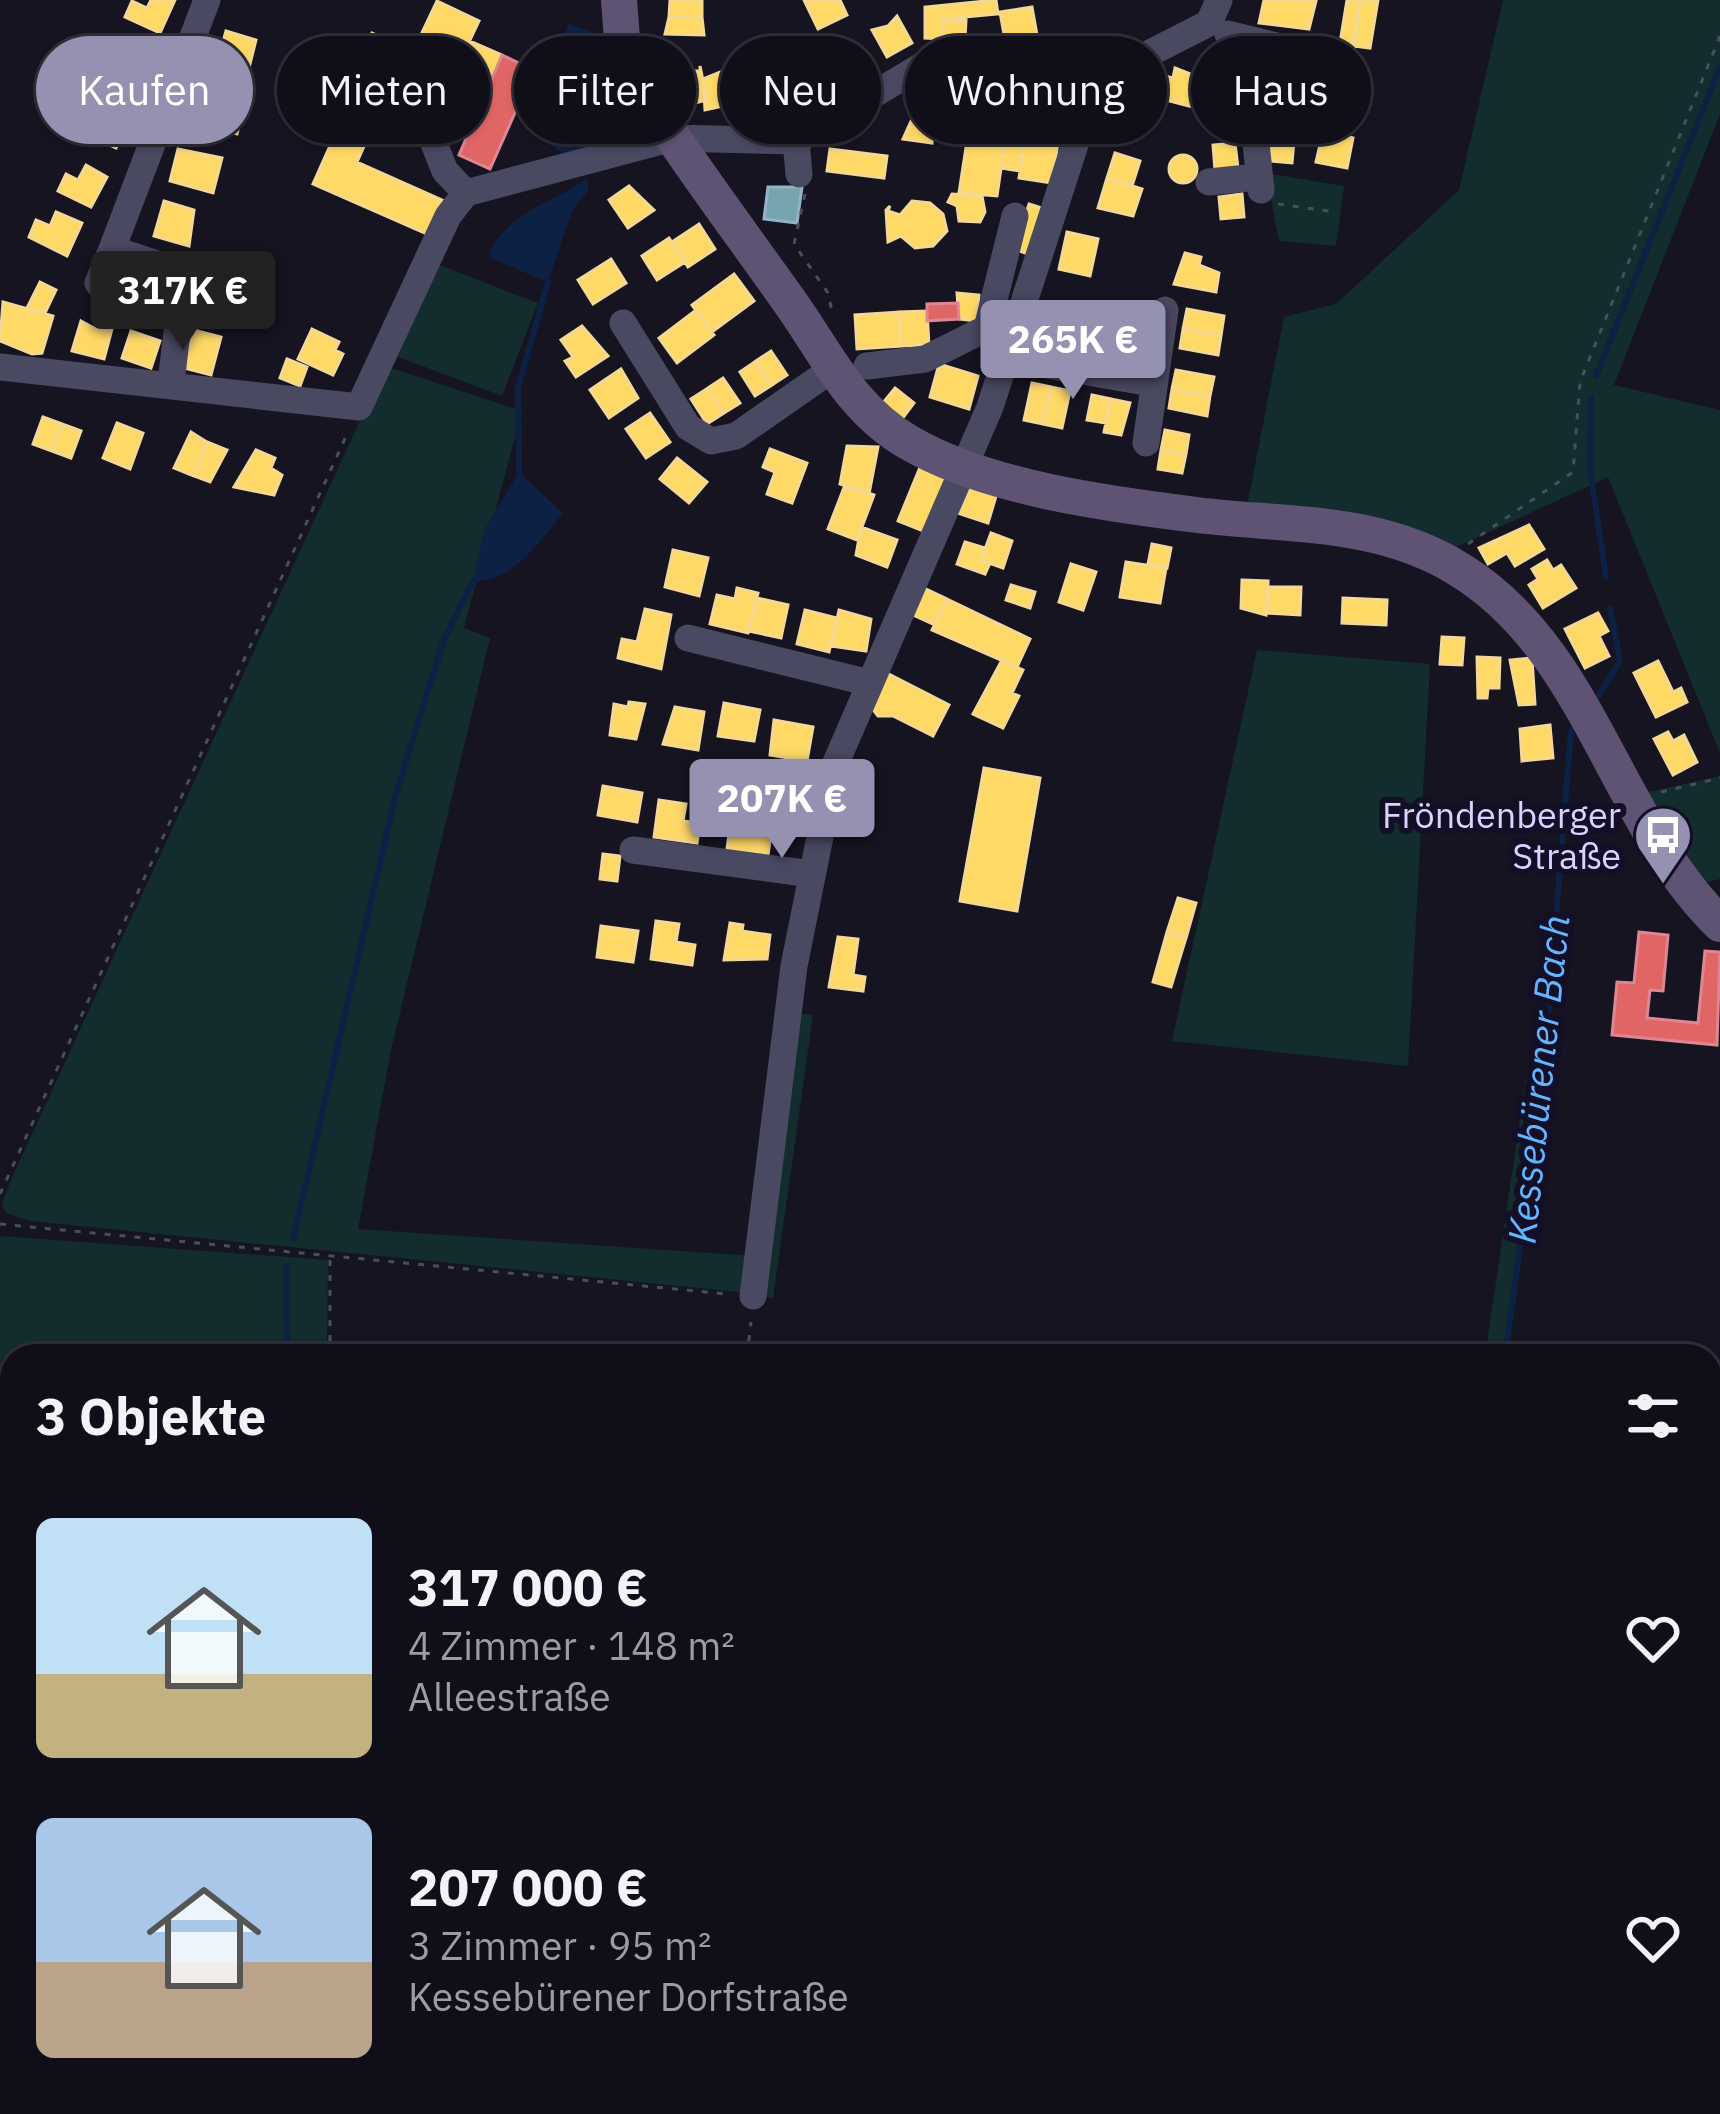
<!DOCTYPE html>
<html lang="de">
<meta charset="utf-8">
<style>
body{margin:0;font-family:"IBM Plex Sans",sans-serif;background:#191822;color:#f1f3f6;height:100vh;display:flex;flex-direction:column;font-size:45px;white-space:nowrap}
*{box-sizing:border-box;margin:0}
p{font-size:39px;color:#9c9ca2}
.icon{flex:none;width:66px;height:66px;fill:none;stroke:currentColor;stroke-width:2;stroke-linecap:round;stroke-linejoin:round}
.map{position:relative;flex:1;overflow:hidden}
.drawer{position:absolute;left:0px;top:1344px;width:1722px;height:771px;display:flex;flex-direction:column;background:#100f19;border-radius:36px 36px 0 0;box-shadow:0 3px 9px #0004,0 0 0 3px #302f38}
.drawer>*{flex:none}
.top-card{position:absolute;left:36px;top:36px;width:1650px;height:108px;display:flex;gap:24px}
.price{position:absolute;translate:-50% -102px;padding:0 27px;border-radius:12px;background:#9591b1;color:#fff;font-size:39px;line-height:78px;filter:drop-shadow(0 3px 6px #0008)}
.price::after{content:'';position:absolute;left:50%;top:72px;width:36px;height:27px;margin-left:-18px;background:inherit;clip-path:polygon(0 0,100% 0,50% 100%)}
.price.selected{background:#222;color:#fff}
ul{padding:0;list-style:none}
li{display:flex;align-items:center;gap:36px;height:300px;padding:0 36px}
li span{display:grid;place-items:center;flex:none;width:336px;height:240px;border-radius:18px;color:#555}
li>.icon{margin-inline-start:auto}
span .icon{width:144px;height:144px;fill:#fffc;stroke-width:1}
li b{font-size:51px}
h2{display:flex;justify-content:space-between;align-items:center;height:144px;padding:0 36px;font-size:51px}
.pill{padding:0 42px;border-radius:54px;background:#100f19;box-shadow:0 3px 9px #0004,0 0 0 3px #302f38;font-size:42px;line-height:108px}
.pill.selected{background:#9591b1;color:#fff}
.map>svg:first-child{display:block}
.green{fill:#132c2d}
.water{fill:#0d2144}
.homes{fill:#ffd966;stroke:#f4d894;stroke-width:3}
.shops{fill:#e06666;stroke:#de8794;stroke-width:3}
.public{fill:#76a5af;stroke:#94b3c7;stroke-width:3}
.lines{fill:none;stroke-linecap:round;stroke-linejoin:round}
.stream{stroke:#0d2144;stroke-width:6}
.path{stroke:#44505f;stroke-width:3;stroke-dasharray:6 9;stroke-linecap:butt}
.minor{stroke:#4a4962;stroke-width:27}
.major{stroke:#5e5373;stroke-width:36}
.labels{text-anchor:middle;dominant-baseline:central;stroke-width:12;stroke-linejoin:round;paint-order:stroke}
.poi-label{font-size:36px;fill:#d9d4ff;stroke:#130f26;text-anchor:end}
.water-label{font-size:39px;font-style:italic;fill:#62b6ff;stroke:#130f26}
</style>
<div class="map">
<svg width="1720" height="2114" viewBox="0 0 1720 2114">
<rect width="100%" height="100%" fill="#161421"/>
<path class="green" d="M 1503,0 L 1720,0 L 1720,114 L 1614,385 L 1720,410 L 1720,753 L 1608,477 L 1446,552 L 1246,511 L 1284,317 L 1336,304 L 1459,190 Z
M 1266,173 L 1344,186 L 1336,246 L 1279,241 Z
M 434,263 L 538,303 L 502,396 L 398,357 Z
M 385,366 L 522,411 L 464,628 L 490,638 L 391,1050 L 358,1229 L 754,1256 L 749,1293 L 30,1221 L 6,1213 L 2,1204 L 10,1182 Z
M 1257,650 L 1430,664 L 1408,1066 L 1172,1041 Z
M 1720,776 L 1720,879 L 1691,886 L 1636,795 Z
M 793,1013 L 813,1015 L 773,1298 L 756,1296 Z
M 1526,1079 L 1543,1082 L 1505,1356 L 1485,1356 Z
M 0,1236 L 328,1260 L 327,1356 L 12,1356 L 12,1677 L 0,1676 Z
M 1720,1743 L 1720,2114 L 1446,2114 L 1454,2103 L 1710,2103 L 1710,1757 Z
M 105,2103 L 239,2103 L 236,2114 L 102,2114 Z
M 244,2103 L 392,2103 L 388,2114 L 240,2114 Z"/>
<path class="water" d="M 568,24 L 609,37 L 640,130 L 633,145 L 568,157 L 548,143 L 544,107 Z
M 587,177 L 588,191 L 572,211 L 548,282 L 492,259 L 489,253 C 515,205 551,207 587,177 Z
M 519,472 L 563,513 C 540,541 514,582 473,581 L 484,530 Z"/>
<path class="homes" d="M 151,0 L 175,0 L 160,33 L 125,17 L 132,1 L 147,8 Z
M 670,0 L 702,0 L 702,17 L 669,17 Z
M 804,0 L 840,0 L 847,15 L 818,29 Z
M 996,0 L 998,14 L 943,19 L 943,39 L 925,38 L 925,7 Z
M 1264,0 L 1316,1 L 1309,29 L 1259,23 Z
M 1347,0 L 1360,0 L 1354,51 L 1339,49 Z
M 1360,0 L 1378,0 L 1370,48 L 1353,46 Z
M 437,1 L 479,21 L 461,59 L 419,39 Z
M 1032,7 L 1037,35 L 1005,40 L 1000,12 Z
M 897,16 L 912,43 L 887,57 L 872,30 L 888,26 Z
M 669,17 L 702,17 L 704,35 L 665,34 Z
M 943,19 L 966,20 L 965,39 L 943,39 Z
M 226,31 L 256,40 L 249,68 L 218,60 Z
M 372,33 L 397,44 L 380,82 L 355,72 Z
M 470,41 L 502,55 L 493,76 L 460,62 Z
M 142,46 L 162,56 L 143,93 L 109,75 L 119,55 L 133,62 Z
M 805,55 L 815,84 L 796,90 L 787,61 Z
M 1274,56 L 1276,70 L 1286,69 L 1288,94 L 1266,96 L 1263,57 Z
M 854,63 L 869,90 L 849,101 L 834,74 Z
M 700,66 L 707,100 L 684,106 L 677,71 L 700,71 Z
M 1175,68 L 1203,79 L 1204,73 L 1223,78 L 1215,113 L 1139,93 L 1142,83 L 1150,86 L 1153,73 L 1173,78 Z
M 725,70 L 732,104 L 705,110 L 703,79 Z
M 362,74 L 391,87 L 357,162 L 442,200 L 427,234 L 313,184 Z
M 750,74 L 757,108 L 730,113 L 727,83 Z
M 1308,74 L 1335,80 L 1320,114 L 1300,109 Z
M 775,77 L 783,112 L 756,118 L 753,87 Z
M 1033,80 L 1066,85 L 1061,122 L 1028,117 Z
M 201,89 L 247,96 L 237,134 L 193,122 Z
M 115,100 L 135,110 L 116,148 L 81,131 L 90,114 L 105,120 Z
M 916,110 L 934,116 L 932,143 L 903,139 Z
M 1111,115 L 1141,122 L 1136,140 L 1107,133 Z
M 1028,117 L 1061,122 L 1052,183 L 1019,178 Z
M 1014,123 L 1027,125 L 1020,171 L 1001,168 L 1006,134 Z
M 969,128 L 1006,134 L 997,196 L 959,193 Z
M 1323,131 L 1353,138 L 1347,168 L 1316,162 Z
M 1271,139 L 1294,141 L 1292,163 L 1269,161 Z
M 1235,143 L 1238,168 L 1215,170 L 1213,145 Z
M 178,149 L 222,158 L 213,193 L 170,181 Z
M 830,149 L 887,156 L 884,178 L 827,171 Z
M 1115,153 L 1140,161 L 1132,186 L 1107,178 Z
M1169 169a14 14 0 1 1 28 0a14 14 0 1 1-28 0Z
M 86,165 L 107,177 L 91,207 L 58,191 L 66,174 L 78,180 Z
M 1107,178 L 1142,189 L 1133,216 L 1098,208 Z
M 629,186 L 654,210 L 628,228 L 609,200 Z
M 952,194 L 982,196 L 985,212 L 980,222 L 959,221 L 957,206 L 948,202 Z
M 1242,194 L 1244,217 L 1221,219 L 1219,197 Z
M 164,201 L 194,210 L 189,246 L 154,236 Z
M 912,201 L 930,203 L 943,214 L 947,231 L 933,246 L 915,248 L 901,236 L 888,242 L 886,210 L 890,206 L 888,211 L 900,215 Z
M 1029,204 L 1048,210 L 1033,256 L 1014,249 Z
M 56,212 L 82,223 L 67,256 L 29,237 L 36,220 L 50,226 Z
M 699,224 L 715,249 L 688,267 L 672,242 Z
M 1067,232 L 1098,239 L 1090,276 L 1059,269 Z
M 669,238 L 685,262 L 657,280 L 642,256 Z
M 1185,253 L 1201,257 L 1199,265 L 1219,273 L 1216,292 L 1174,284 Z
M 611,259 L 626,283 L 593,304 L 578,280 Z
M 222,269 L 251,277 L 241,315 L 213,307 Z
M 734,274 L 754,301 L 712,332 L 692,305 Z
M 40,282 L 56,290 L 45,313 L 27,308 Z
M 957,293 L 979,295 L 976,321 L 959,319 Z
M 3,302 L 53,316 L 42,353 L 32,354 L 0,341 Z
M 1187,309 L 1224,316 L 1221,336 L 1183,329 Z
M 696,310 L 714,335 L 677,363 L 659,338 Z
M 927,311 L 929,345 L 901,346 L 899,312 Z
M 899,312 L 901,346 L 857,349 L 855,315 Z
M 81,321 L 98,330 L 112,329 L 104,359 L 72,351 Z
M 1047,321 L 1066,325 L 1061,349 L 1042,345 Z
M 1109,322 L 1128,326 L 1121,361 L 1102,357 Z
M 1066,325 L 1085,329 L 1080,353 L 1061,349 Z
M 582,326 L 608,356 L 576,377 L 565,361 L 573,357 L 561,340 Z
M 312,329 L 339,342 L 335,350 L 343,354 L 333,375 L 298,359 Z
M 1183,329 L 1221,336 L 1218,355 L 1180,348 Z
M 194,330 L 221,337 L 211,375 L 184,368 Z
M 131,331 L 160,341 L 151,368 L 122,358 Z
M 1126,337 L 1145,341 L 1140,365 L 1121,361 Z
M 771,351 L 787,375 L 772,385 L 756,361 Z
M 287,359 L 307,367 L 300,386 L 280,378 Z
M 756,361 L 772,385 L 755,396 L 740,372 Z
M 939,364 L 978,376 L 969,409 L 930,397 Z
M 621,369 L 638,398 L 609,418 L 590,390 Z
M 1176,370 L 1214,377 L 1210,396 L 1172,389 Z
M 723,378 L 740,403 L 724,413 L 708,388 Z
M 1032,383 L 1051,387 L 1043,424 L 1024,420 Z
M 1051,387 L 1070,391 L 1062,428 L 1043,424 Z
M 708,388 L 724,413 L 707,424 L 691,399 Z
M 895,388 L 914,403 L 902,419 L 882,404 Z
M 1172,389 L 1210,396 L 1207,416 L 1169,408 Z
M 1092,395 L 1111,399 L 1106,423 L 1087,420 Z
M 1111,399 L 1130,403 L 1121,435 L 1104,432 Z
M 650,413 L 670,442 L 646,458 L 626,429 Z
M 43,417 L 62,424 L 52,451 L 33,444 Z
M 117,423 L 143,433 L 130,469 L 103,458 Z
M 62,424 L 81,431 L 71,458 L 52,451 Z
M 1165,430 L 1189,435 L 1186,454 L 1161,450 Z
M 191,432 L 207,442 L 194,476 L 174,468 Z
M 207,442 L 227,450 L 210,482 L 194,476 Z
M 847,446 L 878,447 L 869,494 L 840,484 Z
M 770,449 L 807,463 L 792,503 L 767,494 L 775,472 L 763,467 Z
M 256,450 L 275,458 L 271,468 L 282,475 L 274,495 L 234,487 Z
M 1161,450 L 1186,454 L 1182,473 L 1158,469 Z
M 677,458 L 707,482 L 689,503 L 660,479 Z
M 921,465 L 948,475 L 926,532 L 898,521 Z
M 845,485 L 874,495 L 857,540 L 828,529 Z
M 972,485 L 997,493 L 988,523 L 958,513 Z
M 1529,525 L 1544,549 L 1515,566 L 1507,553 L 1488,564 L 1479,548 Z
M 861,527 L 897,540 L 887,567 L 856,555 Z
M 991,533 L 1012,541 L 1003,568 L 981,560 Z
M 965,542 L 985,548 L 981,560 L 990,563 L 985,574 L 957,564 Z
M 1152,544 L 1171,548 L 1167,568 L 1148,564 Z
M 673,550 L 708,558 L 699,596 L 665,587 Z
M 1547,560 L 1553,570 L 1561,565 L 1576,588 L 1543,608 L 1529,585 L 1538,579 L 1532,569 Z
M 1126,562 L 1166,568 L 1160,603 L 1120,597 Z
M 1071,564 L 1096,572 L 1083,610 L 1059,602 Z
M 1242,580 L 1268,581 L 1266,615 L 1241,608 Z
M 1268,581 L 1268,587 L 1301,587 L 1300,615 L 1267,613 Z
M 1011,585 L 1035,592 L 1030,608 L 1006,600 Z
M 737,588 L 758,593 L 748,633 L 710,624 L 717,595 L 735,599 Z
M 924,588 L 947,599 L 935,625 L 911,614 Z
M 757,598 L 788,605 L 781,638 L 749,631 Z
M 1343,598 L 1387,600 L 1386,625 L 1342,623 Z
M 947,599 L 1030,639 L 1017,667 L 932,630 Z
M 645,609 L 671,615 L 661,669 L 618,658 L 622,639 L 637,642 Z
M 805,610 L 837,618 L 829,652 L 797,644 Z
M 839,610 L 871,619 L 866,651 L 831,646 Z
M 1598,613 L 1608,631 L 1599,636 L 1609,656 L 1585,668 L 1565,629 Z
M 1442,637 L 1464,638 L 1462,665 L 1440,664 Z
M 1477,657 L 1500,658 L 1499,688 L 1488,688 L 1487,698 L 1478,698 Z
M 1532,658 L 1535,704 L 1519,705 L 1510,660 Z
M 1002,660 L 1023,670 L 1012,693 L 1019,696 L 1003,728 L 973,714 Z
M 1658,661 L 1673,692 L 1681,688 L 1687,702 L 1656,717 L 1634,673 Z
M 883,671 L 949,705 L 933,736 L 893,716 L 878,716 L 868,703 Z
M 629,702 L 645,704 L 636,739 L 610,735 L 614,704 L 628,707 Z
M 724,703 L 760,710 L 754,741 L 718,736 Z
M 675,707 L 704,712 L 698,750 L 663,744 Z
M 774,720 L 813,727 L 807,761 L 770,755 Z
M 1550,725 L 1553,758 L 1522,761 L 1520,729 Z
M 1668,732 L 1673,741 L 1684,735 L 1697,762 L 1673,775 L 1654,739 Z
M 728,764 L 743,766 L 738,795 L 722,792 Z
M 984,768 L 1040,778 L 1017,911 L 960,901 Z
M 603,786 L 642,793 L 637,822 L 598,815 Z
M 659,800 L 686,804 L 683,821 L 700,823 L 697,843 L 654,837 Z
M 732,811 L 758,814 L 755,832 L 771,834 L 768,855 L 727,849 Z
M 603,854 L 620,856 L 617,881 L 600,879 Z
M 1178,898 L 1196,903 L 1186,938 L 1167,932 Z
M 656,921 L 679,924 L 676,942 L 695,945 L 692,965 L 651,959 Z
M 730,923 L 743,925 L 742,931 L 770,935 L 767,959 L 724,960 Z
M 601,926 L 638,931 L 633,962 L 597,957 Z
M 1167,932 L 1186,938 L 1171,987 L 1153,982 Z
M 838,937 L 858,939 L 853,975 L 865,977 L 863,991 L 829,987 Z"/>
<path class="shops" d="M 502,55 L 534,70 L 490,169 L 459,155 Z
M 958,303 L 959,319 L 927,321 L 927,304 Z
M 1639,932 L 1668,935 L 1663,991 L 1650,990 L 1647,1018 L 1698,1023 L 1705,951 L 1720,952 L 1717,1045 L 1612,1035 L 1617,982 L 1634,983 Z"/>
<path class="public" d="M 768,187 L 802,187 L 797,223 L 764,219 Z"/>
<g class="lines">
<path class="stream" d="M 1596,376 L 1720,67
M 1591,399 L 1590,469 L 1606,577
M 519,472 L 518,388 L 548,282
M 1599,695 L 1620,661 L 1610,608
M 293,1239 L 396,794 L 443,642 L 473,581
M 286,1266 L 287,1356
M 1505,1356 L 1543,1082 L 1571,730
M 382,2114 L 385,2103
M 1020,2114 L 1029,2103"/>
<path class="path" d="M 805,194 L 794,244 L 828,293 L 833,316
M 1278,204 L 1335,212
M 1468,544 L 1573,472 L 1580,382 L 1720,36
M 1661,792 L 1720,778
M 0,1194 L 348,432
M 0,1224 L 727,1294
M 330,1356 L 330,1259
M 747,1356 L 751,1322
M 239,2114 L 242,2103
M 908,2114 L 908,2103"/>
<path class="minor" d="M 1228,34 L 1325,58
M 1245,41 L 1261,190
M 451,95 L 433,141 L 445,171 L 466,193
M 796,141 L 799,174
M 1209,182 L 1257,177
M 98,283 L 112,249
M 623,323 L 688,427 L 711,441 L 736,436 L 831,370
M 986,332 L 1015,216
M 1007,358 L 1151,383
M 867,366 L 925,359 L 979,332 L 1016,331
M 0,367 L 359,407 L 448,216 L 466,193 L 673,138 L 796,141 L 923,65 L 975,60 L 1105,76 L 1209,23 L 1219,0
M 171,383 L 184,273 L 112,249 L 207,0
M 1146,443 L 1165,310
M 688,638 L 870,683
M 633,850 L 812,874
M 753,1296 L 794,966 L 834,767 L 990,407 L 1082,123 L 1105,76"/>
<path class="major" d="M 619,0 L 623,52 L 636,82 C 683,156 736,226 787,298 C 825,350 849,408 908,442 C 986,488 1108,504 1197,515 C 1287,526 1379,519 1460,570 C 1590,650 1614,820 1720,924"/>
</g>
<defs>
<g id="bus-pin" transform="scale(3)"><path d="M0 17L-7.5 6A9.5 9.5 0 1 1 7.5 6Z" fill="#9591b1" stroke="#130f26"/><path d="M-5-6H5V4H4V6H2V4H-2V6H-4V4H-5ZM-3.5-4V0h7V-4ZM-3.5 1.2v1.5H-2V1.2ZM2 1.2v1.5H3.5V1.2Z" fill="#fff"/></g>
</defs>
<g fill-rule="evenodd">
<use href="#bus-pin" x="1663" y="835"/>
</g>
<g class="labels">
<g class="poi-label">
<text x="1621" y="814">Fröndenberger<tspan x="1621" dy="41">Straße</tspan></text>
</g>
<g class="water-label">
<text transform="translate(1538 1079) rotate(-84)">Kessebürener Bach</text>
</g>
</g>
</svg>
<b class="price selected" style="left:183px;top:353px">317K €</b>
<b class="price" style="left:1073px;top:402px">265K €</b>
<b class="price" style="left:782px;top:861px">207K €</b>
<div class="top-card">
<a class="pill selected">Kaufen</a>
<a class="pill">Mieten</a>
<a class="pill">Filter</a>
<a class="pill">Neu</a>
<a class="pill">Wohnung</a>
<a class="pill">Haus</a>
</div>
<section class="drawer">
<h2>3 Objekte<svg class="icon" aria-label="filters" viewBox="0 0 24 24"><path d="M4 7h16M4 17h16"/><circle cx="9" cy="7" r="2"/><circle cx="15" cy="17" r="2"/></svg></h2>
<ul>
<li><span style="background:linear-gradient(#bfe0f5 65%,#c2b280 0)"><svg class="icon" aria-label="home" viewBox="0 0 24 24"><path d="M3 11l9-7 9 7M6 9v11h12V9"/></svg></span><div><b>317 000 €</b><p>4 Zimmer · 148 m²</p><p>Alleestraße</p></div><svg class="icon" aria-label="heart" viewBox="0 0 24 24"><path d="M12 20l-8-8c-3-5 5-10 8-4 3-6 11-1 8 4z"/></svg></li>
<li><span style="background:linear-gradient(#a9c7e8 60%,#b9a48a 0)"><svg class="icon" aria-label="home" viewBox="0 0 24 24"><path d="M3 11l9-7 9 7M6 9v11h12V9"/></svg></span><div><b>207 000 €</b><p>3 Zimmer · 95 m²</p><p>Kessebürener Dorfstraße</p></div><svg class="icon" aria-label="heart" viewBox="0 0 24 24"><path d="M12 20l-8-8c-3-5 5-10 8-4 3-6 11-1 8 4z"/></svg></li>
</ul>
</section>
</div>
